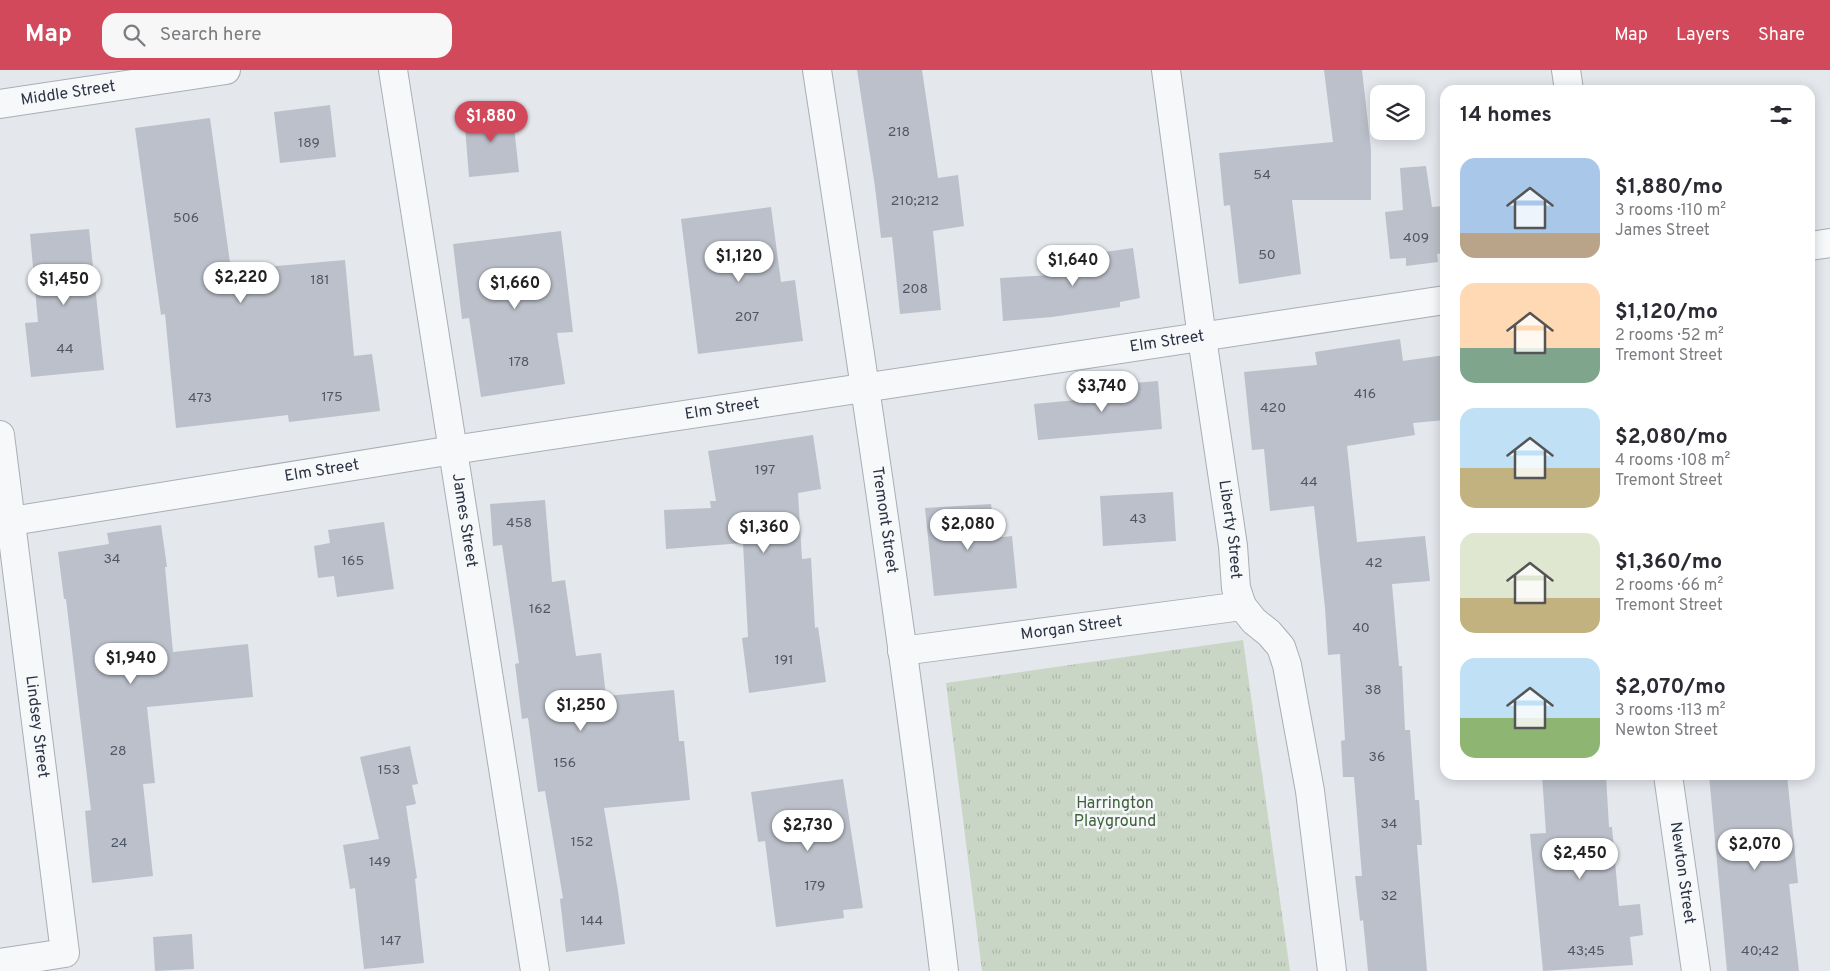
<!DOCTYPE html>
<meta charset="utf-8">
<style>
body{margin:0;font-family:Overpass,sans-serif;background:#f7f7f7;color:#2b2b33;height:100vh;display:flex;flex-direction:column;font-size:19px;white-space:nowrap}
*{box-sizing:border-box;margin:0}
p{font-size:16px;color:#7c7c81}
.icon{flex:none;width:28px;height:28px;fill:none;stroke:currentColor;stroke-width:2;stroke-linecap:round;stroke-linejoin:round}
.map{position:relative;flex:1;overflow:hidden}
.drawer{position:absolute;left:1440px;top:15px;width:375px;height:695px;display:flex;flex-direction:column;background:#fff;border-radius:15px;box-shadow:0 2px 12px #0003}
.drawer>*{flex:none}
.fabs{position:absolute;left:1370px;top:15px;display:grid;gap:10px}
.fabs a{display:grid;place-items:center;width:55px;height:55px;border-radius:10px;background:#fff;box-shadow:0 2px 12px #0003;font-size:25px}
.price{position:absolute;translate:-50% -42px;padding:0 11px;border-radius:18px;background:#fff;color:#222;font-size:16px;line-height:32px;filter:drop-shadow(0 1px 2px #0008)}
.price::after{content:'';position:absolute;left:50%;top:30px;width:15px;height:11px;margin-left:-8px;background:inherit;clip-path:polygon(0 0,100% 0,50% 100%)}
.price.on{background:#d1495b;color:#fff}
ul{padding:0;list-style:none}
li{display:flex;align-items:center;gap:15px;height:125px;padding:0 20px}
li span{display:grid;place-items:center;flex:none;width:140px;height:100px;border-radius:15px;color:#555}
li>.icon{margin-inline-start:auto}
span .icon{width:60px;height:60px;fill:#fffc;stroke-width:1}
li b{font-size:21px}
h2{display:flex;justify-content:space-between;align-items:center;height:60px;padding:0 20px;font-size:21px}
header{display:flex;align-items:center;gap:30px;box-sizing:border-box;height:70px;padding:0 25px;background:#d1495b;color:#fff}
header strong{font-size:24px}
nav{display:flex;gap:28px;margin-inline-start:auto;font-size:18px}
.search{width:350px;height:45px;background:#f7f7f7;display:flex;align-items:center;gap:12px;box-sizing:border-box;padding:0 18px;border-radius:15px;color:#7c7c81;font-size:19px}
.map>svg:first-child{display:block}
.grass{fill:url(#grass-tufts)}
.building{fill:#bbc0ca}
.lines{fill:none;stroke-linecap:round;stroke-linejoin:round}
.minor-casing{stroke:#a9aeb7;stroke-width:30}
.minor{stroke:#f7f8fa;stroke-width:28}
.labels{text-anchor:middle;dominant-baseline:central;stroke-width:5;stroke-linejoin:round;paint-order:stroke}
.number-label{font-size:14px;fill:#4f5766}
.street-label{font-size:16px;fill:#2b3445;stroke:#f4f6f9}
.park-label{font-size:16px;fill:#3f6138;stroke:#f4f6f9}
</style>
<header>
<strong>Map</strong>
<div class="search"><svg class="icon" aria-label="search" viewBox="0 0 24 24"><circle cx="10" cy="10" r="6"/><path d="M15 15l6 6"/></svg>Search here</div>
<nav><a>Map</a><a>Layers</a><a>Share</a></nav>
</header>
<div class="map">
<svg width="1830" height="901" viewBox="0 0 1830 901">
<defs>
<pattern id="grass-tufts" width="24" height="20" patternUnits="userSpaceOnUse" patternTransform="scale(1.25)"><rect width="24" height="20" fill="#c9d6c5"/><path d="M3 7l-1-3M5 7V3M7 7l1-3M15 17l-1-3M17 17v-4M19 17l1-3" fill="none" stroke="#adb8ab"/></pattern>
</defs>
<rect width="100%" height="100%" fill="#e4e7ec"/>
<path class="grass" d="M 1243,570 L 1290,901 L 982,901 L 946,613 Z"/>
<path class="building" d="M 857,0 L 922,0 L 938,108 L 958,105 L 964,156 L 933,161 L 941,240 L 900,244 L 892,167 L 881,168 L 875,117 Z
M 1324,0 L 1362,0 L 1371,80 L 1371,130 L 1292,130 L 1301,204 L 1239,214 L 1230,135 L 1224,136 L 1219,83 L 1333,72 Z
M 330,35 L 336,87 L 280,93 L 274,42 Z
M 512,39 L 519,102 L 469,107 L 464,44 Z
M 210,48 L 231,200 L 345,190 L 354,286 L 372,284 L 380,341 L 289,352 L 288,345 L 176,358 L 165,244 L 161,245 L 135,58 Z
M 1426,96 L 1432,137 L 1443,136 L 1445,183 L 1437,184 L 1438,192 L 1406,196 L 1406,188 L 1390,189 L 1385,142 L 1403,140 L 1400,98 Z
M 771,137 L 781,212 L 795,210 L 803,271 L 698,284 L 681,149 Z
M 89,159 L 104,300 L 31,307 L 25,253 L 38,252 L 30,164 Z
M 561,161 L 573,262 L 557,263 L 565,314 L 481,327 L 469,248 L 462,249 L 453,174 Z
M 1133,178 L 1140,228 L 1120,232 L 1120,237 L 1052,247 L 1003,251 L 1000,208 L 1052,205 L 1049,190 Z
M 1400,269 L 1403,291 L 1445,285 L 1445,350 L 1413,353 L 1415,365 L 1347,376 L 1357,472 L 1425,466 L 1430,511 L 1392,514 L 1399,596 L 1402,596 L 1405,660 L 1410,660 L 1415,730 L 1419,730 L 1422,775 L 1417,775 L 1427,901 L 1368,901 L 1363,850 L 1360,851 L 1355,806 L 1362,806 L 1354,707 L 1343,707 L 1341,671 L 1345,670 L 1340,584 L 1328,585 L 1325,538 L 1314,436 L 1270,441 L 1264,379 L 1252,380 L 1244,302 L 1317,295 L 1315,282 Z
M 1158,311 L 1162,359 L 1038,370 L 1034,334 L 1098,328 L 1097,316 Z
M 813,365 L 821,419 L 798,423 L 802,489 L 811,488 L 815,558 L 818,557 L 826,612 L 749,623 L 742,568 L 748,567 L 743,473 L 666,479 L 664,440 L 711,438 L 710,431 L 716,431 L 708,381 Z
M 1173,422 L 1176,471 L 1103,476 L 1100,426 Z
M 545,430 L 552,512 L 565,510 L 576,586 L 601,583 L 606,626 L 674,620 L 679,671 L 684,671 L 690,730 L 604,738 L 618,821 L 625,874 L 566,882 L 560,829 L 563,828 L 545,721 L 538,722 L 528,648 L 522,649 L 515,594 L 519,593 L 502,475 L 493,476 L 490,434 Z
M 991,434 L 995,468 L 1012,466 L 1017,518 L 934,526 L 925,438 Z
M 384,452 L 394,519 L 337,527 L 334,506 L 318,508 L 314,476 L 330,473 L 328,460 Z
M 161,455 L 167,497 L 165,497 L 173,582 L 248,574 L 253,627 L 147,637 L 155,713 L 143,714 L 153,806 L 92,813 L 85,741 L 91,740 L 66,529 L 64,529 L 58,482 L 109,474 L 107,463 Z
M 410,676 L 418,714 L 412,715 L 416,734 L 406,736 L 417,808 L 415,809 L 424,893 L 364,899 L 355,818 L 350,819 L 343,775 L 379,769 L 360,687 Z
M 1542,705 L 1606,706 L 1609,757 L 1612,757 L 1619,836 L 1640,834 L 1643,865 L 1630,867 L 1633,895 L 1543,901 L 1530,764 L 1546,763 Z
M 1709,705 L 1787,705 L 1798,813 L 1789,814 L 1799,901 L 1727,901 Z
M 843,709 L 863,838 L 843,840 L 844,848 L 776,857 L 765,771 L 758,772 L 751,722 Z
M 192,864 L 194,899 L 155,901 L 153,867 Z"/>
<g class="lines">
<g class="minor-casing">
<g id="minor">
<path id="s1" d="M 393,0 L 535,901"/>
<path id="s2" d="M 817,0 C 863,300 908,600 944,901"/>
<path id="s3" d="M 1166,0 L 1202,268 L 1233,476 L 1236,518 L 1242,536 L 1254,551 L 1269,563 L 1281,577 L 1287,595 L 1310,721 L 1332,901"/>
<path d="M 1566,0 L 1569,20"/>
<path id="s4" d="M 0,34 L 226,0"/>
<path d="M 1810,176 L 1830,173"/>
<path id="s5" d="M 0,365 L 65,883 L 0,893"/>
<path id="s6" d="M 0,453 L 453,380 L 1445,230"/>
<path id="s7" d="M 902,581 L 1242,536"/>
<path id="s8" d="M 1668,705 L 1696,901"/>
</g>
</g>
<use href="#minor" class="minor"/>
</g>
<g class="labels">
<g class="number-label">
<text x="899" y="62">218</text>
<text x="309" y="73">189</text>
<text x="1262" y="105">54</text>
<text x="915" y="131">210;212</text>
<text x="186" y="148">506</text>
<text x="1416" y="168">409</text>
<text x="1267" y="185">50</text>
<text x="320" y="210">181</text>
<text x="915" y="219">208</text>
<text x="747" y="247">207</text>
<text x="65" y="279">44</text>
<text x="519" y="292">178</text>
<text x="1365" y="324">416</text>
<text x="332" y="327">175</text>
<text x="200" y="328">473</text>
<text x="1273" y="338">420</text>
<text x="765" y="400">197</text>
<text x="1309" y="412">44</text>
<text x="1138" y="449">43</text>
<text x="519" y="453">458</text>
<text x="112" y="489">34</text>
<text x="353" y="491">165</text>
<text x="1374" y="493">42</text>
<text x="540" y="539">162</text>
<text x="1361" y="558">40</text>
<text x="784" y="590">191</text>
<text x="1373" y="620">38</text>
<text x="118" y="681">28</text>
<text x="1377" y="687">36</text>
<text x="565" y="693">156</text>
<text x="389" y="700">153</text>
<text x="1389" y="754">34</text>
<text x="582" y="772">152</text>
<text x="119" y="773">24</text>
<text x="380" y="792">149</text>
<text x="815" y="816">179</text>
<text x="1389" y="826">32</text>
<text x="592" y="851">144</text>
<text x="391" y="871">147</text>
<text x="1586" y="881">43;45</text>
<text x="1760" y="881">40;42</text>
</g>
<g class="street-label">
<text stroke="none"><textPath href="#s4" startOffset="69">Middle Street</textPath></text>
<text stroke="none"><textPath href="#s6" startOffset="1181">Elm Street</textPath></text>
<text stroke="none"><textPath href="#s6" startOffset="731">Elm Street</textPath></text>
<text stroke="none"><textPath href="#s6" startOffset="326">Elm Street</textPath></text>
<text stroke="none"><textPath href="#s1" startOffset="456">James Street</textPath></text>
<text stroke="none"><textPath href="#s2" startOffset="455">Tremont Street</textPath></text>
<text stroke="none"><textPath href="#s3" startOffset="464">Liberty Street</textPath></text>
<text stroke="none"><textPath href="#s7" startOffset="171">Morgan Street</textPath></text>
<text stroke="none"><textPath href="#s5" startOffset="294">Lindsey Street</textPath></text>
<text stroke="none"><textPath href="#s8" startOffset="99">Newton Street</textPath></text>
</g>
<g class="park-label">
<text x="1115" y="734">Harrington<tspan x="1115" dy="18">Playground</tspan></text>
</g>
</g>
</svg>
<div class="fabs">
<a><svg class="icon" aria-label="layers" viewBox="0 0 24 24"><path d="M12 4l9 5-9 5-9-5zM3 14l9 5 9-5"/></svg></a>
</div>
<b class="price on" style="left:491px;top:73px">$1,880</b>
<b class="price" style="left:739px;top:213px">$1,120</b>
<b class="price" style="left:1073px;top:217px">$1,640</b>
<b class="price" style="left:241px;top:234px">$2,220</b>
<b class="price" style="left:64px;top:236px">$1,450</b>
<b class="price" style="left:515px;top:240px">$1,660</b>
<b class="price" style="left:1102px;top:343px">$3,740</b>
<b class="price" style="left:968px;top:481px">$2,080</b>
<b class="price" style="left:764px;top:484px">$1,360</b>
<b class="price" style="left:131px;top:615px">$1,940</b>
<b class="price" style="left:581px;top:662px">$1,250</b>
<b class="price" style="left:808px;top:782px">$2,730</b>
<b class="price" style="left:1755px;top:801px">$2,070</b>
<b class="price" style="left:1580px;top:810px">$2,450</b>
<section class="drawer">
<h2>14 homes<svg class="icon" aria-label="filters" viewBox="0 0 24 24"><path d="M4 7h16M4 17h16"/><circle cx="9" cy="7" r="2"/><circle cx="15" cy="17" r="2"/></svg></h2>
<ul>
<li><span style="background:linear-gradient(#a9c7e8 75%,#b9a48a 0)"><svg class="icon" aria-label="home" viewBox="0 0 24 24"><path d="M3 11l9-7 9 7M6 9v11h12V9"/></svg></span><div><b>$1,880/mo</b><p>3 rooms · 110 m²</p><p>James Street</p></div></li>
<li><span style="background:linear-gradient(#ffd9b3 65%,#7fa58c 0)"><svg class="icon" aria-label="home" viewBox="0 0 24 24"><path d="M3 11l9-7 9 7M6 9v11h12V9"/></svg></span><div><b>$1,120/mo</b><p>2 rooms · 52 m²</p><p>Tremont Street</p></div></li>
<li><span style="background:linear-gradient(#bfe0f5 60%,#c2b280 0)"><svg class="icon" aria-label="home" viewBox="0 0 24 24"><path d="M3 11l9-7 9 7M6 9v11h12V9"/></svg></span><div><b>$2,080/mo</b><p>4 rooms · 108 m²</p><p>Tremont Street</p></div></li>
<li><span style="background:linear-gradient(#dfe7d0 65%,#c2b280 0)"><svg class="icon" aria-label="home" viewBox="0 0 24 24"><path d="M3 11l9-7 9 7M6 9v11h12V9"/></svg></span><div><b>$1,360/mo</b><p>2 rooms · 66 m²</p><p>Tremont Street</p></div></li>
<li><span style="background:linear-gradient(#bfe0f5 60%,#8fb573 0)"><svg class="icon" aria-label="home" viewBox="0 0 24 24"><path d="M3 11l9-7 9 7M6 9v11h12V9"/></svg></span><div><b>$2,070/mo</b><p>3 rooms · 113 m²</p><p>Newton Street</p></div></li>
</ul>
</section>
</div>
